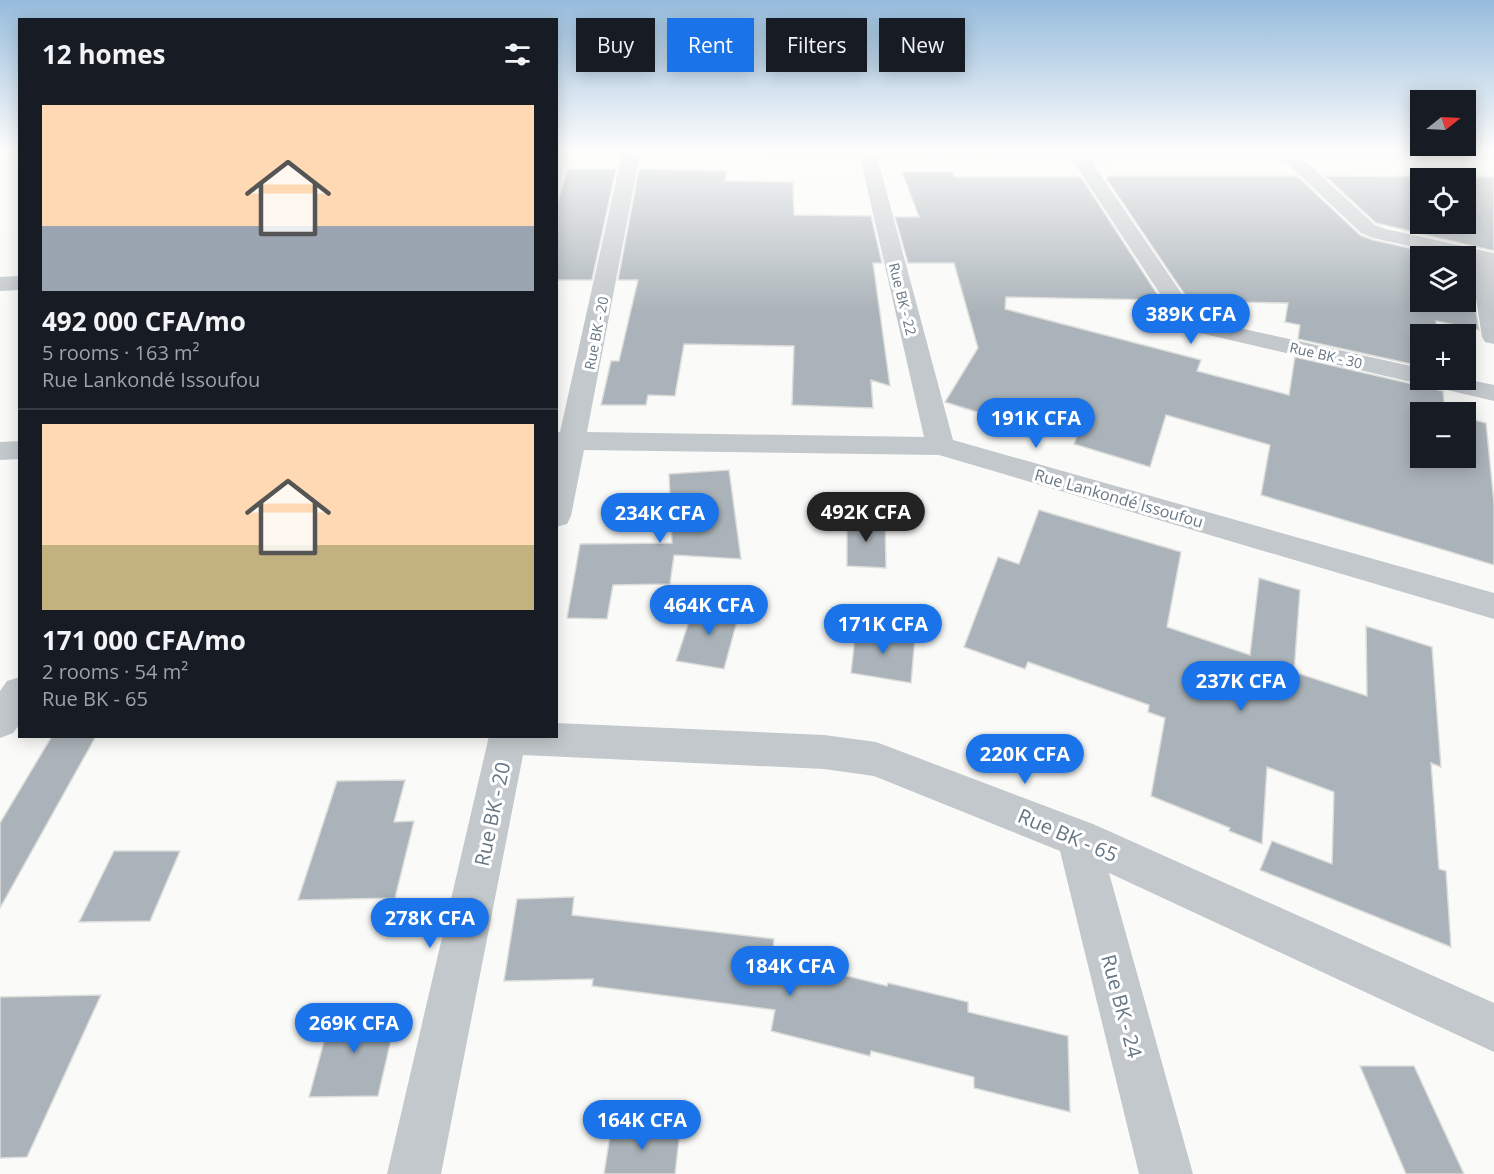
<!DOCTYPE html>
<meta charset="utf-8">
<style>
body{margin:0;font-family:"Open Sans",sans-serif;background:#242831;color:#f1f3f6;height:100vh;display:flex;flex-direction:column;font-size:22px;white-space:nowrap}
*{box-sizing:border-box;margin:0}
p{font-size:20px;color:#9ea1a6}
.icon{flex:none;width:33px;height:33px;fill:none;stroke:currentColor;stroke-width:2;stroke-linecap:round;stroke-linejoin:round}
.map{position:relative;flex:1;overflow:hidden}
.sheet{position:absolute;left:18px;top:18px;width:540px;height:720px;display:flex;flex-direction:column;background:#171b24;border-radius:0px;box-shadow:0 3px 15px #0003}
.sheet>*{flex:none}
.top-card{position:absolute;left:576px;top:18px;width:570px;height:54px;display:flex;gap:12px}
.needle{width:39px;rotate:72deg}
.controls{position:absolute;left:1410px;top:90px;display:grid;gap:12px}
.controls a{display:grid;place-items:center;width:66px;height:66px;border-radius:0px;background:#171b24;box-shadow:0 3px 15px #0003;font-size:30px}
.price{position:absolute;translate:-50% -51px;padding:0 14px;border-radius:21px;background:#1a73e8;color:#fff;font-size:20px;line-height:39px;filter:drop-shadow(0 2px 3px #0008)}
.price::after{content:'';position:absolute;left:50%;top:36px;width:18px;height:14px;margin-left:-9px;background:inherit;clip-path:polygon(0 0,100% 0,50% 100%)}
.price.selected{background:#222;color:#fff}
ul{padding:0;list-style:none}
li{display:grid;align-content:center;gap:12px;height:318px;padding:0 24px}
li+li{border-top:2px solid #363941}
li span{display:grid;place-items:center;height:186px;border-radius:0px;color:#555}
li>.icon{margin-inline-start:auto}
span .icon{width:108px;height:108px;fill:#fffc;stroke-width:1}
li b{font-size:26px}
h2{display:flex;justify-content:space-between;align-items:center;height:72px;padding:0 24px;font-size:26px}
.tag{padding:0 21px;border-radius:0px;background:#171b24;box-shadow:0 3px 15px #0003;font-size:21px;line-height:54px}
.tag.selected{background:#1a73e8;color:#fff}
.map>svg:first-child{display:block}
.building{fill:#aab3b9;stroke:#dcdcda;stroke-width:1.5;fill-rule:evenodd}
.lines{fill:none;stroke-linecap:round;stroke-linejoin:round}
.minor{fill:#c3c8cc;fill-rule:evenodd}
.major{fill:#d6dbdf;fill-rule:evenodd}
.labels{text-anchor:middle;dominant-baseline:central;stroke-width:6;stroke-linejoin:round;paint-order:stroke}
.far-street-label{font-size:14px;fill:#657683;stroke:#fff}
.street-label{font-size:16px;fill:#657683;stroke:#fff}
.near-street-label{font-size:20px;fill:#657683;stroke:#fff}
</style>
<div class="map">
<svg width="1494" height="1174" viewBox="0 0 1494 1174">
<rect width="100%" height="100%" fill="#fafaf8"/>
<path class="building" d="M 568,169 L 616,169 L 592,280 L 556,280 L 556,208 Z
M 639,169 L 727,171 L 725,181 L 793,182 L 794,215 L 871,216 L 882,263 L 873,263 L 890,386 L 871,380 L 873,408 L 792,405 L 794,346 L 684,344 L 675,396 L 648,395 L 646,405 L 601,405 L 611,361 L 619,361 L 638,280 L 618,280 Z
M 902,172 L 953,172 L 955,177 L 1081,177 L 1161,300 L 1006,297 L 1005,309 L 1201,360 L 1197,371 L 1289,395 L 1295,357 L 1443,391 L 1445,412 L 1420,412 L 1420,458 L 1466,458 L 1466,418 L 1486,423 L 1494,503 L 1494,565 L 1261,495 L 1270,445 L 1166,415 L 1150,467 L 1074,444 L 1078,434 L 1016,415 L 1012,423 L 945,402 L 978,348 L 954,263 L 908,263 L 895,217 L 919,217 Z
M 1107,176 L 1297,176 L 1360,235 L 1373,240 L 1446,256 L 1420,256 L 1420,302 L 1466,302 L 1466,261 L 1468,262 L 1479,330 L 1436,321 L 1437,334 L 1420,334 L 1420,366 L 1298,339 L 1300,325 L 1285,322 L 1288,303 L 1189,301 L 1106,178 L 1108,178 Z
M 1325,176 L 1494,177 L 1494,251 L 1376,223 ZM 1420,178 L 1466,178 L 1466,224 L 1420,224 Z
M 729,470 L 741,559 L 674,555 L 670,584 L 613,585 L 607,619 L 567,618 L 580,544 L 672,543 L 669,474 Z
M 1039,510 L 1181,552 L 1167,627 L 1250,655 L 1259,578 L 1300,590 L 1294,672 L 1367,696 L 1366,626 L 1432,647 L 1441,767 L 1431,763 L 1439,869 L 1446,871 L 1451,947 L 1260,870 L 1272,841 L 1332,864 L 1334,792 L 1267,767 L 1262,844 L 1229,831 L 1230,828 L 1151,796 L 1165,718 L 1148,712 L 1149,705 L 1028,662 L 1025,669 L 964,647 L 998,557 L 1019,564 Z
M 847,518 L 885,521 L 886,568 L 847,566 Z
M 695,603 L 740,610 L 724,669 L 676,661 Z
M 856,628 L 915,637 L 911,683 L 851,673 Z
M 52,736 L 96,736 L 0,908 L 0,823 Z
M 405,780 L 394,822 L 414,821 L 395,898 L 298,900 L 337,781 Z
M 114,851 L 180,851 L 150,921 L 79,922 Z
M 574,897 L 572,915 L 774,939 L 772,957 L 887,986 L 888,983 L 968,1002 L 968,1012 L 1068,1036 L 1070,1112 L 974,1088 L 974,1077 L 871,1051 L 870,1056 L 771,1031 L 775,1010 L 592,986 L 593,979 L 504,981 L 517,899 Z
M 101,995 L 27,1157 L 0,1158 L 0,997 Z
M 398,1009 L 378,1096 L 309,1097 L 332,1012 Z
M 1360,1066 L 1414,1066 L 1464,1174 L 1406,1174 Z
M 612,1123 L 680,1131 L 675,1174 L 604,1174 Z"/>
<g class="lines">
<path class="minor" d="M 623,149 L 641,149 L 587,432 L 924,437 L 859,152 L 861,149 L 875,149 L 953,440 L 1494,593 L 1494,619 L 939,455 L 584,450 L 571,516 L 567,524 L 556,527 L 556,432 L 560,432 Z
M 1065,149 L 1083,149 L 1199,319 L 1420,368 L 1420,380 L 1466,379 L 1494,385 L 1494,401 L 1426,385 L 1424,383 L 1420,384 L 1183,329 Z
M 1272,149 L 1292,149 L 1375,225 L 1386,229 L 1494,253 L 1494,344 L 1485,342 L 1482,337 L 1470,260 L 1466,259 L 1466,256 L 1454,256 L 1373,238 L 1361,233 Z
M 20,276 L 20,290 L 0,291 L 0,277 Z
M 20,441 L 20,459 L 0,460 L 0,442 Z
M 20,677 L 20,724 L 13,733 L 0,738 L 0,691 L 7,681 Z
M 556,723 L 824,735 L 876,742 L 1093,824 L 1494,1003 L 1494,1052 L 1109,873 L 1193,1174 L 1139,1174 L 1060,851 L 874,776 L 824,769 L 523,755 L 441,1174 L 387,1174 L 489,736 L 556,736 Z"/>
<path class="major" d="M 660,149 L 1494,150 L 1494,160 L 1078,161 L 669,154 L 663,153 Z"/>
</g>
<linearGradient id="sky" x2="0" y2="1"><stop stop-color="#96bcdc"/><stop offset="0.48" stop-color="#fdfdfc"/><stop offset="1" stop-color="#fdfdfc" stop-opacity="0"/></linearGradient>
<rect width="1494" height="313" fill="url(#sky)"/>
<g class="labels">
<g class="far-street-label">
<text transform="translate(903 299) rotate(76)">Rue BK - 22</text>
<text transform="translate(596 333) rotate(-79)">Rue BK - 20</text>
<text transform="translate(1326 355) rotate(13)">Rue BK - 30</text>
</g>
<g class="street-label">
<text transform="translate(1119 498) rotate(16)">Rue Lankondé Issoufou</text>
</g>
<g class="near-street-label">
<text transform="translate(492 814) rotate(-78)">Rue BK - 20</text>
<text transform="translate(1068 835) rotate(23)">Rue BK - 65</text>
<text transform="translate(1122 1006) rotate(75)">Rue BK - 24</text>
</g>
</g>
</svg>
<div class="controls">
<a><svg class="needle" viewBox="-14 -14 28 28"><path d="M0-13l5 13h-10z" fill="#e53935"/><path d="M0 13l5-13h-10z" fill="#9ea1a6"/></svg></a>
<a><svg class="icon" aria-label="locate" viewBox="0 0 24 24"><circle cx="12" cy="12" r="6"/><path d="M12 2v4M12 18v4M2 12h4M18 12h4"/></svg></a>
<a><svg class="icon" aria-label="layers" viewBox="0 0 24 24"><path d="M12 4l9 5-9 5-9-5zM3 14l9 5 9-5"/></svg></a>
<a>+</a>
<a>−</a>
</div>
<b class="price" style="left:1191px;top:345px">389K CFA</b>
<b class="price" style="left:1036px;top:449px">191K CFA</b>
<b class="price selected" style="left:866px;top:543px">492K CFA</b>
<b class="price" style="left:660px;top:544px">234K CFA</b>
<b class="price" style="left:709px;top:636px">464K CFA</b>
<b class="price" style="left:883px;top:655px">171K CFA</b>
<b class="price" style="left:1241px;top:712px">237K CFA</b>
<b class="price" style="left:1025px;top:785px">220K CFA</b>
<b class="price" style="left:430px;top:949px">278K CFA</b>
<b class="price" style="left:790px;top:997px">184K CFA</b>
<b class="price" style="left:354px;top:1054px">269K CFA</b>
<b class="price" style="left:642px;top:1151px">164K CFA</b>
<div class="top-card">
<a class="tag">Buy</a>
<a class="tag selected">Rent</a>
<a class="tag">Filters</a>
<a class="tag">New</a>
</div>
<section class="sheet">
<h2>12 homes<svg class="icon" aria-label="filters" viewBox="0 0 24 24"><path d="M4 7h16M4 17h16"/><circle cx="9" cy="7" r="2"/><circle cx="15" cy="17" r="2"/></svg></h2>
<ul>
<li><span style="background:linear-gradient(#ffd9b3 65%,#9aa5b1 0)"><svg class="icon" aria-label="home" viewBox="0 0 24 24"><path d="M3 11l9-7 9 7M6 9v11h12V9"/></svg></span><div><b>492 000 CFA/mo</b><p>5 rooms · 163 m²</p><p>Rue Lankondé Issoufou</p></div></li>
<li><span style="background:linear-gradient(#ffd9b3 65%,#c2b280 0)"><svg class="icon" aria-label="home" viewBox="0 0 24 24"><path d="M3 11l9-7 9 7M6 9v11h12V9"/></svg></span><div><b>171 000 CFA/mo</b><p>2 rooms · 54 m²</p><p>Rue BK - 65</p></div></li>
</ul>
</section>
</div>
